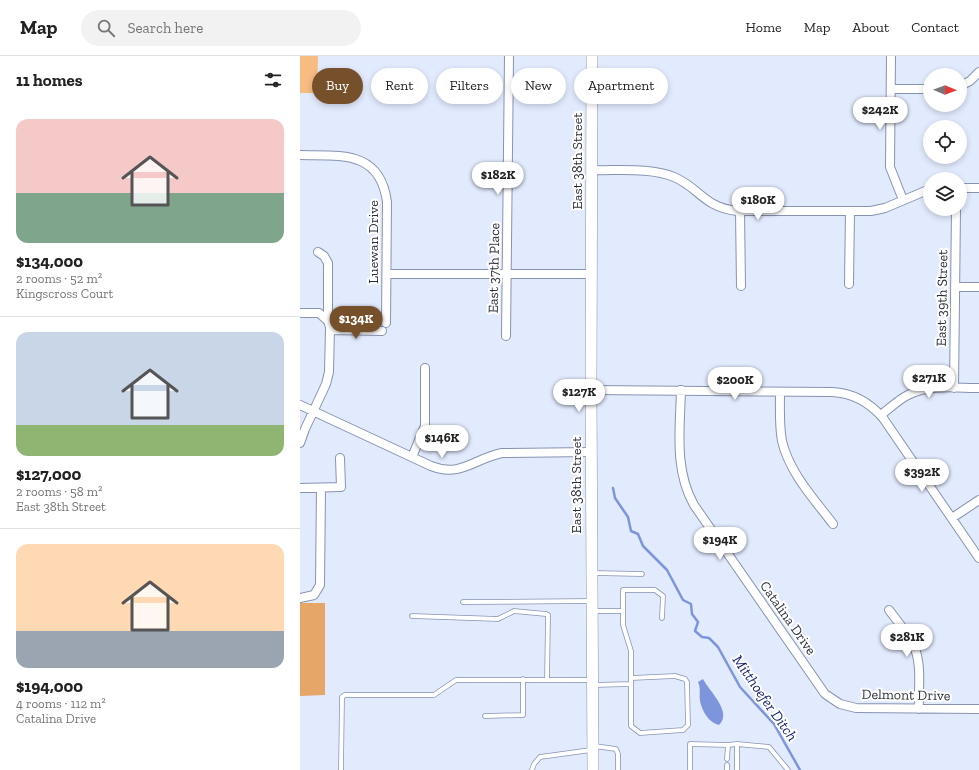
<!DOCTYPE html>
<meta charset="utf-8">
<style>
body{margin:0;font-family:"Zilla Slab",serif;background:#f2f2f2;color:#222;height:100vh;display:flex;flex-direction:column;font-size:15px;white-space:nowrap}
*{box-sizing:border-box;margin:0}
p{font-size:13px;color:#767676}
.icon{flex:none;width:22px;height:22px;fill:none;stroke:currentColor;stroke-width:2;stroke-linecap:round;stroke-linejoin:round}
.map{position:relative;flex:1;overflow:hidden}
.drawer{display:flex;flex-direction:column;background:#fff;width:300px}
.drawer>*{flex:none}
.guide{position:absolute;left:12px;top:12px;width:380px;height:36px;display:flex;gap:8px}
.needle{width:26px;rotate:91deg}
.controls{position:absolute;left:623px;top:12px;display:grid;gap:8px}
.controls a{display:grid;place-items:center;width:44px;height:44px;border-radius:50%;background:#fff;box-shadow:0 2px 6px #0003;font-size:20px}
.price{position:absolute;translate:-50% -34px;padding:0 9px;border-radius:14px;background:#fff;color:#222;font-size:13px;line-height:26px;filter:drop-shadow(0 1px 2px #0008)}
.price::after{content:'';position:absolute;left:50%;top:24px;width:12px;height:9px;margin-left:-6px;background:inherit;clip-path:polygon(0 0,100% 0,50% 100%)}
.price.selected{background:#75502b;color:#fff}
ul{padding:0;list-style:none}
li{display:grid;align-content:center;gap:8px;height:212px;padding:0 16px}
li+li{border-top:1px solid #e0e0e0}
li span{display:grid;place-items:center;height:124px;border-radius:12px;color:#555}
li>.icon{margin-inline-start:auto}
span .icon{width:72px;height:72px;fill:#fffc;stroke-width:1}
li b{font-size:17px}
h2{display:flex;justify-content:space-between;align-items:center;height:48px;padding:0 16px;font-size:17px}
.tag{padding:0 14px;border-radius:18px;background:#fff;box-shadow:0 2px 6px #0003;font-size:14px;line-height:36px}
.tag.selected{background:#75502b;color:#fff}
header{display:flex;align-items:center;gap:24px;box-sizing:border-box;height:56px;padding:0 20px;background:#fff;border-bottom:1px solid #e0e0e0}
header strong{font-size:19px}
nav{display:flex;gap:22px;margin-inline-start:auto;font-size:14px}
.search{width:280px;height:36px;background:#f2f2f2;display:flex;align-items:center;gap:10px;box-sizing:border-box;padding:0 14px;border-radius:22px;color:#767676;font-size:15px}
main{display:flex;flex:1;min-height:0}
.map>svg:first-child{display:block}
.green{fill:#f8bb81}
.forest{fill:#e6a668}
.water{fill:#7c95dc}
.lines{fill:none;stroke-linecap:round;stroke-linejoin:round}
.stream{stroke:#7c95dc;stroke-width:2.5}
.lane-casing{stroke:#8793b2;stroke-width:5.5}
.street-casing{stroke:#8793b2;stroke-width:10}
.secondary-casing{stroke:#8793b2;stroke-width:12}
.lane{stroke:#fff;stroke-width:4}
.street{stroke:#fff;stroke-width:8}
.secondary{stroke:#fff;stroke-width:11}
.labels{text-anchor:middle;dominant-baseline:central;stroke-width:4;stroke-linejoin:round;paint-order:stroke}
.street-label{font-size:14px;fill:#2a2f3c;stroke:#fff}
.water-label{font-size:15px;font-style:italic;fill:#172577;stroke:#fff}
</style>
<header>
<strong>Map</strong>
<div class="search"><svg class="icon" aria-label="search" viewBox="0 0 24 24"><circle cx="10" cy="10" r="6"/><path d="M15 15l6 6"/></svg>Search here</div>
<nav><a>Home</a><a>Map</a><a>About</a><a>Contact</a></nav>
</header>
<main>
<section class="drawer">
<h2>11 homes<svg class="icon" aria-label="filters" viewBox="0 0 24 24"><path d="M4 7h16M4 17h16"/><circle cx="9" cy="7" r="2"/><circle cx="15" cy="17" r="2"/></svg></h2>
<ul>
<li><span style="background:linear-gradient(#f6c9c9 60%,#7fa58c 0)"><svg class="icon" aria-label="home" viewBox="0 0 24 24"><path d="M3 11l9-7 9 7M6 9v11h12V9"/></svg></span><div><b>$134,000</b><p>2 rooms · 52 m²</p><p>Kingscross Court</p></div></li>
<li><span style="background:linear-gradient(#c9d6e8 75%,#8fb573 0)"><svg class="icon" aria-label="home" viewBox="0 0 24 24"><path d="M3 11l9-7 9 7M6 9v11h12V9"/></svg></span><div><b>$127,000</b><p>2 rooms · 58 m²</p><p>East 38th Street</p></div></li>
<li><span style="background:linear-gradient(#ffd9b3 70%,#9aa5b1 0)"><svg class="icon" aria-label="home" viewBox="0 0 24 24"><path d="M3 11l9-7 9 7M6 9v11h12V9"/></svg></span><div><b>$194,000</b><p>4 rooms · 112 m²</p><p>Catalina Drive</p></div></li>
</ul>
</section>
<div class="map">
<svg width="679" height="714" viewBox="0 0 679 714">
<rect width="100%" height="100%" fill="#e2eafe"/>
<path class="green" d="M 0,0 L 18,0 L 17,37 L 0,37 Z"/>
<path class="forest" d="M 0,547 L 25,547 L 25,639 L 0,640 Z"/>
<path class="water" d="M 403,623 C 409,635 433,656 419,669 C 409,667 402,655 400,645 C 399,638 401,632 398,626 Z"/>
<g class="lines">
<path class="stream" d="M 313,432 L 315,442 L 328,461 L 331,475 L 338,478 L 343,490 L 367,514 L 383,544 L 391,548 L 392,558 L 398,566 L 395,575 L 402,581 L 409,582 L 418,591 L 440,631 L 474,668 L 500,714"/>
<g class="lane-casing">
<path id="lane" d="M 293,517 L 342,518
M 163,546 L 292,545
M 292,555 L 323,555 L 323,569 L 331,595 L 331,622
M 323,555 L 323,534 L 355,534 L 363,540 L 362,562
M 112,560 L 198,563 L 214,555 L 246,558 L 248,559 L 247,624
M 293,629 L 331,628 L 331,670 L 340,677 L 383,674 L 388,669 L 387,626 L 385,623 L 375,620 L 331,622 L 331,628
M 185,660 L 223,659 L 223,623
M 437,688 L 437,714
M 428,689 L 437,688 L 469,691 L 488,714
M 294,690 L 316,693 L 318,698 L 318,714
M 41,714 L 42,641 L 45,639 L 134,639 L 156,624 L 291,624
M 232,714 L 234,708 L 240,701 L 291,694
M 390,714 L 390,688 L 428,689 L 427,703
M 427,714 L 427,709"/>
</g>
<g class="street-casing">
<path id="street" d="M 591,0 L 590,111 L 603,144
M 660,30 L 670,25 L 679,16
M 591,33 L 630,33
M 0,99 C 41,100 80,94 87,146 L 86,267
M 292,114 C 316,115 351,111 374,121 C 400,132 403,151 437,155 L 571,155 L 585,152 L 630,133
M 660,132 L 679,132
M 440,155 L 441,230
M 87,218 L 292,218
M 549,228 L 550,155
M 655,231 L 679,231
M 0,257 L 19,257 L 28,265
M 30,274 L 82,275
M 206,280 L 209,0
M 654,332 L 656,153
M 291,334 L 532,336 C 553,337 570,347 583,362 L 679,502
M 381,334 C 380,373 374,414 394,449 L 525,638 L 540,648 L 556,652 L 679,653
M 480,336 C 480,352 479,369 482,385 C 489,416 514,443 533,468
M 0,349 L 131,410 C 161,422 175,402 202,397 L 291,396
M 581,359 C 590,352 598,344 608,339 C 630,328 656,332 679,332
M 0,387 L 5,373 L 26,328 L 29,316 L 30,271 L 28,265 L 28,207 L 24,200 L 18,196
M 112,401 L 125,370 L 125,312
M 0,432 L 41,431 L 40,402
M 652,462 L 679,444
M 0,542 L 14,539 L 20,529 L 21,432
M 589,554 C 598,566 609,578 615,593 C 622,611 618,634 619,653"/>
</g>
<g class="secondary-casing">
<path id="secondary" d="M 292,0 L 291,334 L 293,714"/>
</g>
<use href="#lane" class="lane"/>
<use href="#street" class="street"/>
<use href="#secondary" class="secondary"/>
</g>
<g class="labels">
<g class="street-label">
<text transform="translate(277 105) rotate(-90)">East 38th Street</text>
<text transform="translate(73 186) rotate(-90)">Luewan Drive</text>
<text transform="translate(194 212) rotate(-89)">East 37th Place</text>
<text transform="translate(642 242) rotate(-89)">East 39th Street</text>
<text transform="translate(276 429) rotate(-90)">East 38th Street</text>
<text transform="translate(488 562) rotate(55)">Catalina Drive</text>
<text transform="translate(606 639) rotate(1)">Delmont Drive</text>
</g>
<g class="water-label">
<text transform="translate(465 642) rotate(55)">Mitthoefer Ditch</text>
</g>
</g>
</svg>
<div class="controls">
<a><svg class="needle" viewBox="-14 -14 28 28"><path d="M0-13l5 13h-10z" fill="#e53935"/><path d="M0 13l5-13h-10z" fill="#767676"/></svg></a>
<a><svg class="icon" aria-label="locate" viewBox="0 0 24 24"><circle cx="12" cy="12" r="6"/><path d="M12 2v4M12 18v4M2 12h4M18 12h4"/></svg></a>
<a><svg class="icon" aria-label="layers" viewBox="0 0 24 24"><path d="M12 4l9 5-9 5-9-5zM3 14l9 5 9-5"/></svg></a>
</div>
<b class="price" style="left:580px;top:75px">$242K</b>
<b class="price" style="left:198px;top:140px">$182K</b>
<b class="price" style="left:458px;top:165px">$180K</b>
<b class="price selected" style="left:56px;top:284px">$134K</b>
<b class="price" style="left:629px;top:343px">$271K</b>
<b class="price" style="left:435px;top:345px">$200K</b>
<b class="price" style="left:279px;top:357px">$127K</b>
<b class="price" style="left:142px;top:403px">$146K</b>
<b class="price" style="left:622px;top:437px">$392K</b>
<b class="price" style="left:420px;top:505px">$194K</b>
<b class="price" style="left:607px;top:602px">$281K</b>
<div class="guide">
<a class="tag selected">Buy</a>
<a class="tag">Rent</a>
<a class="tag">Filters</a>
<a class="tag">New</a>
<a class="tag">Apartment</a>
</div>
</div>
</main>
